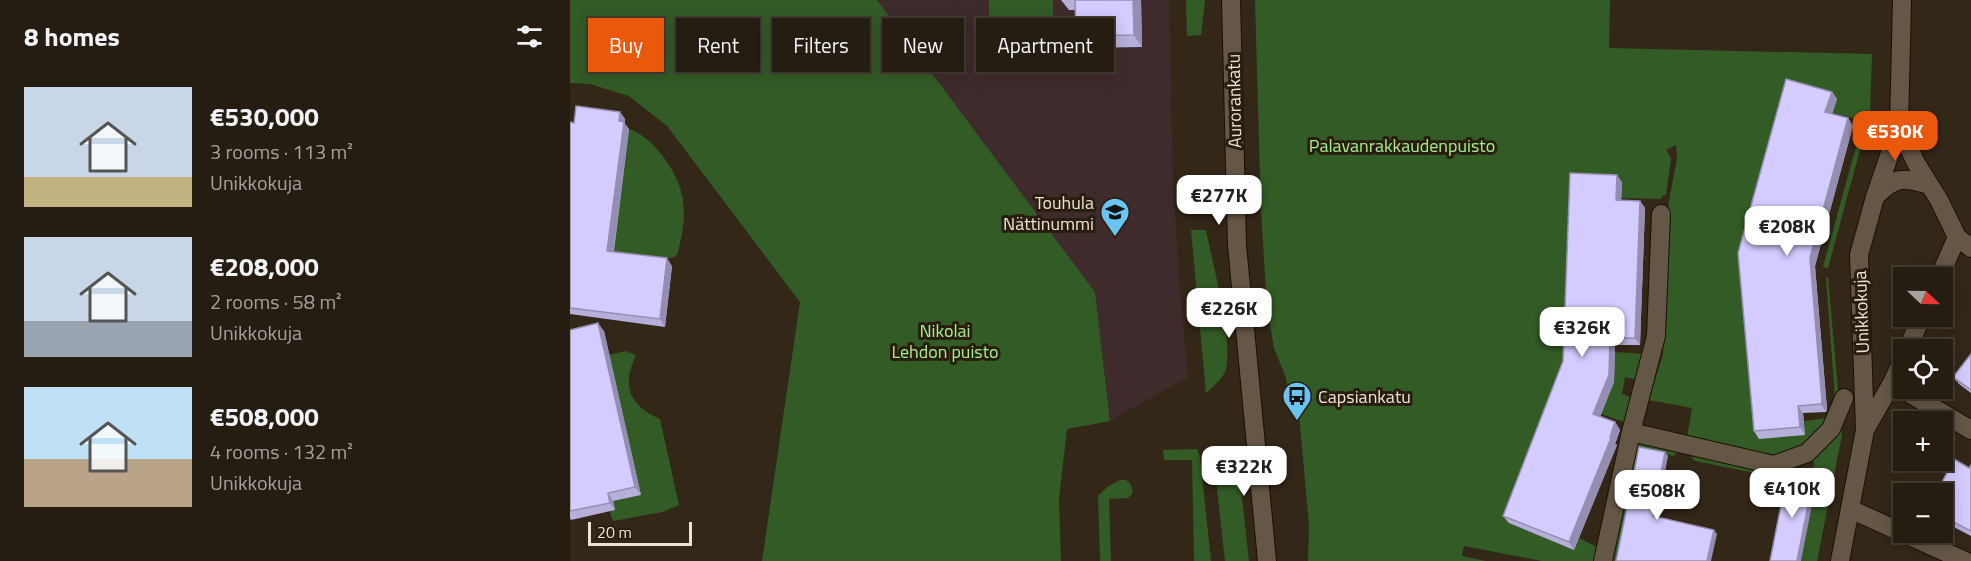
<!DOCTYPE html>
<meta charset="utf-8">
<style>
body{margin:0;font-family:"Titillium Web",sans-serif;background:#2e261b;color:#f1f3f6;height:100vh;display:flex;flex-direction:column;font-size:22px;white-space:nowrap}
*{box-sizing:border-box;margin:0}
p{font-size:20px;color:#a4a29f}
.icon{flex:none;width:33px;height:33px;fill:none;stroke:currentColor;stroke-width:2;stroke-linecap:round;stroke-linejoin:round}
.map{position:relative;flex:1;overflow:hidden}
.details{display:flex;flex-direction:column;background:#261d12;width:570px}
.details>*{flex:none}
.top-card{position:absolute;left:18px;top:18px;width:570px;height:54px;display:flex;gap:12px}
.needle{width:39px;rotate:112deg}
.controls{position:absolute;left:1323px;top:267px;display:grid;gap:12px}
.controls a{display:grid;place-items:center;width:60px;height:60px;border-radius:0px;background:#261d12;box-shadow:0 3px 15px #0003,0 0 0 2px #423b32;font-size:30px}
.scale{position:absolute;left:18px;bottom:15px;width:104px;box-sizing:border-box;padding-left:6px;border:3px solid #ebe3d9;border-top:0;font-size:16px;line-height:21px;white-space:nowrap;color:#ebe3d9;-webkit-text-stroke:4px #291e0e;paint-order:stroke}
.price{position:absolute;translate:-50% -51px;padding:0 14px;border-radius:12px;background:#fff;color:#222;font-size:20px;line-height:39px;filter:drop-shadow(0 2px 3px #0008)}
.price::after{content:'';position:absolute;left:50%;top:36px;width:18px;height:14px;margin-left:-9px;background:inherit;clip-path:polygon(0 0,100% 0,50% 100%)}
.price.on{background:#ea580c;color:#fff}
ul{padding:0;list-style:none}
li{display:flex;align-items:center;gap:18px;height:150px;padding:0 24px}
li span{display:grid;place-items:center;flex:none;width:168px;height:120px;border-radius:0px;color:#555}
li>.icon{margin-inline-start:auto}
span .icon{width:72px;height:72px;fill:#fffc;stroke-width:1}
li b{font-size:26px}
h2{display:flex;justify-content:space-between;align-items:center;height:72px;padding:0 24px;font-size:26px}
.pill{padding:0 21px;border-radius:0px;background:#261d12;box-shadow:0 3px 15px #0003,0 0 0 2px #423b32;font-size:21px;line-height:54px}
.pill.on{background:#ea580c;color:#fff}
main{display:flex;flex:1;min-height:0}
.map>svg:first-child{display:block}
.education{fill:#3f2b2b}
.green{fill:#335b26}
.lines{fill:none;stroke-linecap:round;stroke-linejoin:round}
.lane-casing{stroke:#1b1003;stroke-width:20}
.street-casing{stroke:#1b1003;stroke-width:20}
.secondary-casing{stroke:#1b1003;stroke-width:20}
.lane{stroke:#655746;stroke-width:18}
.street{stroke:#655746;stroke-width:18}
.secondary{stroke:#655746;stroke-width:18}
.wall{fill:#b6afda}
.shaded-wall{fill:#948eb2}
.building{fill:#d4cbfe;stroke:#948eb2;stroke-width:1.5}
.labels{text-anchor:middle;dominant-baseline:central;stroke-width:6;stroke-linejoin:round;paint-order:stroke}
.street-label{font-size:18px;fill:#ebe3d9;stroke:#291e0e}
.park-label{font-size:18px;fill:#a4ef8d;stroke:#291e0e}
.poi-label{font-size:18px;fill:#ebe3d9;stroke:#291e0e;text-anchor:end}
</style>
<main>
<section class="details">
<h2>8 homes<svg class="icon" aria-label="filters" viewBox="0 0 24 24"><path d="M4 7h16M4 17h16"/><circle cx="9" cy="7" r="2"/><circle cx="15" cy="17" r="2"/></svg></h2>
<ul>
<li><span style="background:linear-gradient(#c9d6e8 75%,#c2b280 0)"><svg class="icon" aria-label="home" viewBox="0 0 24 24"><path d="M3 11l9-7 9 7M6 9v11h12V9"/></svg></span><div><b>€530,000</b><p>3 rooms · 113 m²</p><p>Unikkokuja</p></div></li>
<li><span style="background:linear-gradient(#c9d6e8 70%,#9aa5b1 0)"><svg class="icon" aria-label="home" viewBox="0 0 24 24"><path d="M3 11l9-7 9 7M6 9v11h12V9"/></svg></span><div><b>€208,000</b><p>2 rooms · 58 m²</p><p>Unikkokuja</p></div></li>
<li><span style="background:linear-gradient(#bfe0f5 60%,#b9a48a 0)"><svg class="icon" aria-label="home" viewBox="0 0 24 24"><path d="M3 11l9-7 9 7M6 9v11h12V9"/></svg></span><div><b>€508,000</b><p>4 rooms · 132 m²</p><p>Unikkokuja</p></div></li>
</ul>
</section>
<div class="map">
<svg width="1401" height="561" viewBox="0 0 1401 561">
<rect width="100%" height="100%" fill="#332718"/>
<path class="education" d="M 307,0 L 599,0 L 603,182 L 611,302 L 618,377 L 540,421 L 525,292 Z"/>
<path class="green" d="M 0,0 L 307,0 L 525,292 L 540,421 L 497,429 L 489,498 L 491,561 L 192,561 L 230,302 L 97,126 L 59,96 L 20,84 L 0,83 Z
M 419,0 L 483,0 L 483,53 L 419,51 Z
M 616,0 L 635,0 L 631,35 L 617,36 Z
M 685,0 L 1040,0 L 1039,48 L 1302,54 L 1300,113 L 1258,268 L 1253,267 L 1293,121 L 1263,113 L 1173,260 L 1235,435 L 1234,421 L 1257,418 L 1244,440 L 1214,455 L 1199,456 L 1117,437 L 1122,408 L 1079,400 L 1093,354 L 1099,201 L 1107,158 L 1106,145 L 1096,150 L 1101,158 L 1096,195 L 1093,195 L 1091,199 L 1051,198 L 1052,182 L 1006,181 L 1045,352 L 1075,354 L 1067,380 L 1055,377 L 1052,394 L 1063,398 L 1054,422 L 1031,414 L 939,523 L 1004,549 L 1009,538 L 1027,547 L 1024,561 L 972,561 L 894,546 L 892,556 L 916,561 L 738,561 L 739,525 L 728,403 L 720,403 L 716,378 L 704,348 L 697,306 L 691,211 Z
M 59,129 C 73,134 82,143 92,155 C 117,188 118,213 108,252 L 106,256 L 101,258 L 44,252 Z
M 621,230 L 636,230 C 642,261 665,345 655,372 C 651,380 643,387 636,393 Z
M 1258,277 L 1272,435 L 1247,561 L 1231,561 L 1246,485 L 1215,479 L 1211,476 L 1212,470 L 1221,464 L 1226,474 L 1245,466 L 1241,456 L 1267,425 L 1256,278 Z
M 55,351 L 66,355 C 52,385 58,405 90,419 L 109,505 L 92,512 L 44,521 C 38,516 41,508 43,501 L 71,494 L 39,355 Z
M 1070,441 L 1108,451 L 1104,456 L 1073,450 L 1050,561 L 1040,561 L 1064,445 Z
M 627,449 L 630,457 L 641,561 L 624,561 L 622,460 L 594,460 L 593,450 Z
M 645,449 L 659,452 L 668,461 L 679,561 L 655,561 L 643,453 Z
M 1124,453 L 1197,472 L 1195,475 L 1125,461 L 1122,458 Z
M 550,480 L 556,480 C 561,483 563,488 562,494 L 558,498 L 539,499 L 541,561 L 530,561 L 528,496 L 537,487 Z"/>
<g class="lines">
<g class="lane-casing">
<path id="lane" d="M 1091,214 L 1086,336 L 1061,432 L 1204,465 L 1237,453 L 1261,429 L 1274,398
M 1322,383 L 1401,430
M 1280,509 L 1395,561
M 1033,561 L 1061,432"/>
</g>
<g class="street-casing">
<path id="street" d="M 1329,127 L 1346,163 L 1369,200 L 1387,237 L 1401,248
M 1305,197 C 1325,176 1333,177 1359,185
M 1369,278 L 1387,237
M 1337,350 L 1352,316
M 1295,430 L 1322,383 L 1334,357
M 1270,561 L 1295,430 L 1289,255 L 1305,197 L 1329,127 L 1332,0"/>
</g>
<g class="secondary-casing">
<path id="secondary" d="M 661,0 L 667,245 L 697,561"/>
</g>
<use href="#lane" class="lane"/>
<use href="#street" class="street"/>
<use href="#secondary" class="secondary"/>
</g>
<path class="wall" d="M 491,0 L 571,0 L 572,47 L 515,48 L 506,36 L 506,10 L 499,10 Z
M 1262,92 L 1267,99 L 1262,114 L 1278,118 L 1283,126 L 1245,266 L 1257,409 L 1256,412 L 1233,413 L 1235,435 L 1189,439 L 1184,431 Z
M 50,112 L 55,119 L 55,124 L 59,129 L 44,252 L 102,266 L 95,327 L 0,314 L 0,122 L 4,123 Z
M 1052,182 L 1051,200 L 1070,201 L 1075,208 L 1070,345 L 1045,345 L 1044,382 L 1030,417 L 1045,422 L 1050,430 L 1045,444 L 1047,445 L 1004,550 L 939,523 L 933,516 L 993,361 Z
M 0,330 L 34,331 L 71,495 L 43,501 L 45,510 L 1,520 L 0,518 Z
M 1401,354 L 1401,393 L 1389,384 L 1383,377 Z
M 1401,465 L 1401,536 L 1372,521 L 1372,494 L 1399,468 Z"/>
<path class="shaded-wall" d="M 563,0 L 571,0 L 572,47 L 564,35 Z
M 1262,92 L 1267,99 L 1260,120 L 1255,112 Z
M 50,112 L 55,119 L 55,124 L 59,129 L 43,258 L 37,251 Z
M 1278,118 L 1283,126 L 1245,266 L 1257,409 L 1256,412 L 1251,404 L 1240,258 Z
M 1047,175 L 1052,182 L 1051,208 L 1046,200 Z
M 1070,201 L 1075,208 L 1070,345 L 1065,338 Z
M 97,258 L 102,266 L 95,327 L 90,319 Z
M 28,323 L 34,331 L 71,495 L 65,487 Z
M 1040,338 L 1045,345 L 1044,382 L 1028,421 L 1023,414 Z
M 1228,406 L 1233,413 L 1235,435 L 1230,427 Z
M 1045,422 L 1050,430 L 1045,444 L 1047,445 L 1004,550 L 999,542 Z
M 1095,452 L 1098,456 L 1086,521 L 1083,516 Z
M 1243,480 L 1246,485 L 1231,561 L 1227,561 Z
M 38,493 L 43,501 L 45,510 L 40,503 Z
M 1144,530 L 1147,534 L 1141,561 L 1137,561 Z"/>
<path class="building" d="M 505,0 L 563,0 L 564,35 L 506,36 Z
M 1216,79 L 1262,92 L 1255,112 L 1278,118 L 1240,258 L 1252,401 L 1251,404 L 1228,406 L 1230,427 L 1184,431 L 1168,253 Z
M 6,106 L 50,112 L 49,121 L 54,122 L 37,251 L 97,258 L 90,319 L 0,308 L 0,122 L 4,123 Z
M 1000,173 L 1047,175 L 1046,200 L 1070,201 L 1065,338 L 1040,338 L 1039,375 L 1023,414 L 1045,422 L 1040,437 L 1041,438 L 999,542 L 933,516 L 993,361 Z
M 28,323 L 65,487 L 38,493 L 40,503 L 0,511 L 0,330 Z
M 1401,354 L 1401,390 L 1383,377 Z
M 1069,447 L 1095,452 L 1083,516 L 1144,530 L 1137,561 L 1046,561 Z
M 1384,459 L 1399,468 L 1401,465 L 1401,531 L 1372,516 L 1372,494 L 1366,494 Z
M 1217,475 L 1243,480 L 1227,561 L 1200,561 Z"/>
<defs>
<g id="school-pin" transform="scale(1.5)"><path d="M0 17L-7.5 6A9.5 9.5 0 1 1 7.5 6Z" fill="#69c4f1" stroke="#291e0e"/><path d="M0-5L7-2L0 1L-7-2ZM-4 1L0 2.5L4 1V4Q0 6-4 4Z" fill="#111"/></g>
<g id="bus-pin" transform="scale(1.5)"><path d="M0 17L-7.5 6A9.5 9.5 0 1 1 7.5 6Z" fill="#69c4f1" stroke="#291e0e"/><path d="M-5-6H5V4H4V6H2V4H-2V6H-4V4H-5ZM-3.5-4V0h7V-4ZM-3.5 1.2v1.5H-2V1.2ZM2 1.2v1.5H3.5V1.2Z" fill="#111"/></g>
</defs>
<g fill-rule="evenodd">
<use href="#school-pin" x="545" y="212"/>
<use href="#bus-pin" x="727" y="396"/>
</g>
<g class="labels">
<g class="street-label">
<text transform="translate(664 101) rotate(-91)">Aurorankatu</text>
<text transform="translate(1291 312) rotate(-92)">Unikkokuja</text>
</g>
<g class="park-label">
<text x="832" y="145">Palavanrakkaudenpuisto</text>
<text x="375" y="330">Nikolai<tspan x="375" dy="21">Lehdon puisto</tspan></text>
</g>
<g class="poi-label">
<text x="524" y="202">Touhula<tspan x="524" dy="21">Nättinummi</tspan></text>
<text x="748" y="396" text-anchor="start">Capsiankatu</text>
</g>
</g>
</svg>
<div class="controls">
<a><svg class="needle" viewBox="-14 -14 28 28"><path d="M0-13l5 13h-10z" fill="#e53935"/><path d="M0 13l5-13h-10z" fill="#a4a29f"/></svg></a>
<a><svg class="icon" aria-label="locate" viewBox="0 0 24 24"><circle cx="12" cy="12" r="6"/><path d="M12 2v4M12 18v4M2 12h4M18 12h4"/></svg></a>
<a>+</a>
<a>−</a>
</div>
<div class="scale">20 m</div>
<b class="price on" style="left:1325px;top:162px">€530K</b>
<b class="price" style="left:649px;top:226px">€277K</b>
<b class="price" style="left:1217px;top:257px">€208K</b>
<b class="price" style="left:659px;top:339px">€226K</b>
<b class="price" style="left:1012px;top:358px">€326K</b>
<b class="price" style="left:674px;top:497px">€322K</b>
<b class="price" style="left:1222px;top:519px">€410K</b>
<b class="price" style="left:1087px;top:521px">€508K</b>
<div class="top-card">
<a class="pill on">Buy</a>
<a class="pill">Rent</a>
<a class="pill">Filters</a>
<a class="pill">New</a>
<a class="pill">Apartment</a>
</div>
</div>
</main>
